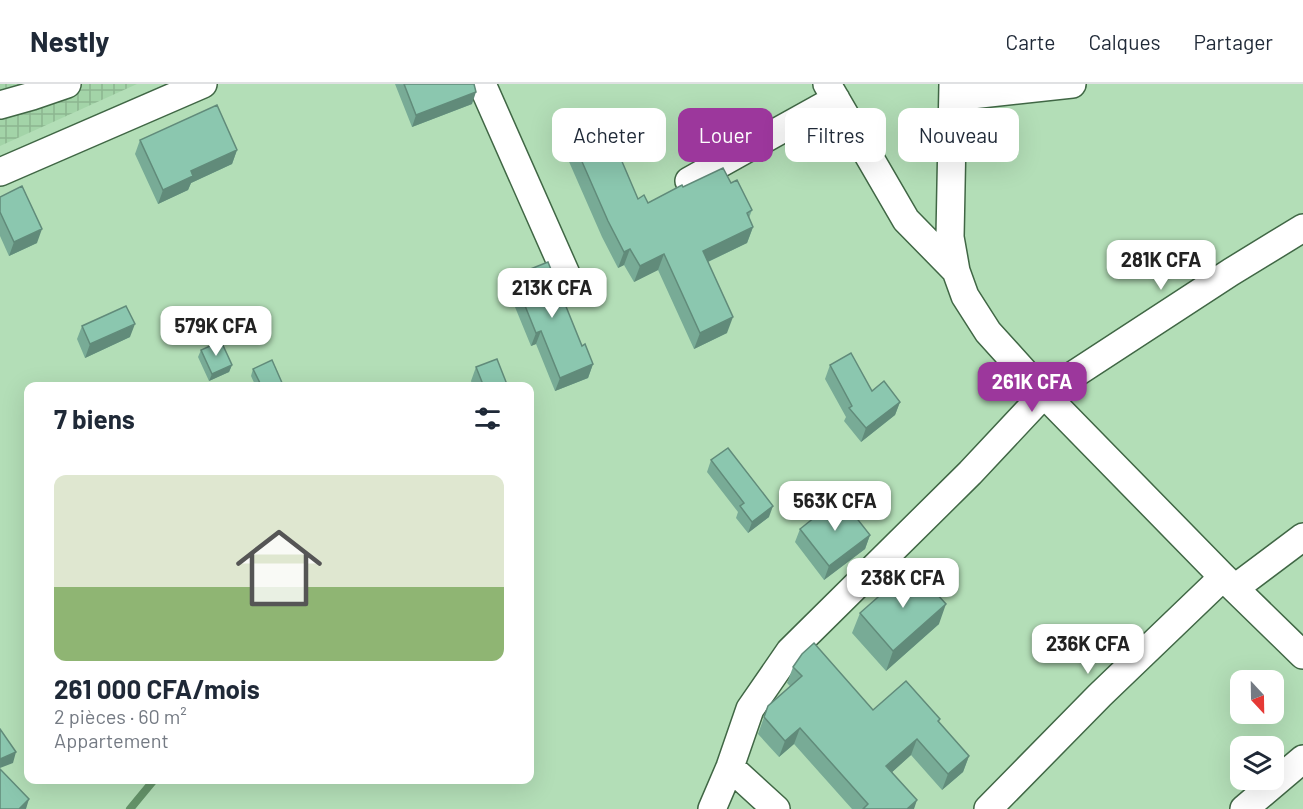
<!DOCTYPE html>
<html lang="fr">
<meta charset="utf-8">
<style>
body{margin:0;font-family:Barlow,sans-serif;background:#f2f2f3;color:#1f2937;height:100vh;display:flex;flex-direction:column;font-size:22px;white-space:nowrap}
*{box-sizing:border-box;margin:0}
p{font-size:20px;color:#747a83}
.icon{flex:none;width:33px;height:33px;fill:none;stroke:currentColor;stroke-width:2;stroke-linecap:round;stroke-linejoin:round}
.map{position:relative;flex:1;overflow:hidden}
.side{position:absolute;left:24px;top:298px;width:510px;height:402px;display:flex;flex-direction:column;background:#fff;border-radius:12px;box-shadow:0 6px 24px #0002}
.side>*{flex:none}
.hud{position:absolute;left:552px;top:24px;width:570px;height:54px;display:flex;gap:12px}
.needle{width:39px;rotate:158deg}
.tools{position:absolute;left:1230px;top:586px;display:grid;gap:12px}
.tools a{display:grid;place-items:center;width:54px;height:54px;border-radius:12px;background:#fff;box-shadow:0 6px 24px #0002;font-size:30px}
.price{position:absolute;translate:-50% -51px;padding:0 14px;border-radius:12px;background:#fff;color:#222;font-size:20px;line-height:39px;filter:drop-shadow(0 2px 3px #0008)}
.price::after{content:'';position:absolute;left:50%;top:36px;width:18px;height:14px;margin-left:-9px;background:inherit;clip-path:polygon(0 0,100% 0,50% 100%)}
.price.on{background:#9c379c;color:#fff}
ul{padding:0;list-style:none}
li{display:grid;align-content:center;gap:12px;height:318px;padding:0 30px}
li+li{border-top:2px solid #e0e1e3}
li span{display:grid;place-items:center;height:186px;border-radius:12px;color:#555}
li>.icon{margin-inline-start:auto}
span .icon{width:108px;height:108px;fill:#fffc;stroke-width:1}
li b{font-size:26px}
h2{display:flex;justify-content:space-between;align-items:center;height:72px;padding:0 30px;font-size:26px}
.tag{padding:0 21px;border-radius:12px;background:#fff;box-shadow:0 6px 24px #0002;font-size:21px;line-height:54px}
.tag.on{background:#9c379c;color:#fff}
header{display:flex;align-items:center;gap:36px;box-sizing:border-box;height:84px;padding:0 30px;background:#fff;border-bottom:2px solid #e0e1e3}
header strong{font-size:28px}
nav{display:flex;gap:33px;margin-inline-start:auto;font-size:21px}
.map>svg:first-child{display:block}
.industrial{fill:url(#industrial-grid)}
.lines{fill:none;stroke-linecap:round;stroke-linejoin:round}
.stream{stroke:#649369;stroke-width:8}
.minor-casing{stroke:#406745;stroke-width:30}
.minor{stroke:#fff;stroke-width:27}
.wall{fill:#78ab96}
.shaded-wall{fill:#618b7a}
.building{fill:#8bc7af;stroke:#618b7a;stroke-width:1.5}
</style>
<header>
<strong>Nestly</strong>
<nav><a>Carte</a><a>Calques</a><a>Partager</a></nav>
</header>
<div class="map">
<svg width="1303" height="725" viewBox="0 0 1303 725">
<defs>
<pattern id="industrial-grid" width="8" height="8" patternUnits="userSpaceOnUse" patternTransform="scale(1.5)"><rect width="8" height="8" fill="#a3d4a8"/><path d="M0 4h8M4 0v8" fill="none" stroke="#8cb690"/></pattern>
</defs>
<rect width="100%" height="100%" fill="#b3deb7"/>
<path class="industrial" d="M 0,0 L 137,0 L 0,62 Z"/>
<g class="lines">
<path class="stream" d="M 130,725 L 154,696"/>
<g class="minor-casing">
<path id="minor" d="M 482,0 L 574,208
M 827,0 L 906,136 L 956,187
M 953,0 L 950,153 L 956,187 L 965,212 L 988,248 L 1044,310 L 1223,493 L 1303,571
M 953,13 L 1072,0
M 0,21 L 32,12 L 67,0
M 0,88 L 203,0
M 689,97 L 836,15
M 1235,504 L 1303,453
M 730,683 L 776,725
M 712,725 L 730,683 L 750,625 L 790,567 L 970,389 L 1044,310 L 1231,188 L 1303,144
M 988,725 L 1100,611 L 1223,493
M 1244,725 L 1303,675"/>
</g>
<use href="#minor" class="minor"/>
</g>
<path class="wall" d="M 395,0 L 474,0 L 472,20 L 412,43 Z
M 569,48 L 638,115 L 648,119 L 683,103 L 731,99 L 752,126 L 749,134 L 753,143 L 747,159 L 708,178 L 727,249 L 694,265 L 658,186 L 634,198 L 624,181 L 618,184 L 602,153 L 563,64 Z
M 140,56 L 237,66 L 232,80 L 191,99 L 188,106 L 158,120 L 135,70 Z
M 0,113 L 37,159 L 9,172 L 0,152 Z
M 513,192 L 582,262 L 593,280 L 588,294 L 555,307 L 536,260 L 531,262 L 508,206 Z
M 82,242 L 130,253 L 85,274 L 77,255 Z
M 201,266 L 232,281 L 229,288 L 209,297 L 198,273 Z
M 830,281 L 872,307 L 900,318 L 895,331 L 861,358 L 844,337 L 846,333 L 825,295 Z
M 476,283 L 508,303 L 473,303 L 471,297 Z
M 253,285 L 282,303 L 256,303 L 251,292 Z
M 711,376 L 769,433 L 748,449 L 736,434 L 738,428 L 707,388 Z
M 800,445 L 870,451 L 865,465 L 824,496 L 795,458 Z
M 860,529 L 939,540 L 886,587 L 852,549 Z
M 793,583 L 873,626 L 940,635 L 939,638 L 969,672 L 963,688 L 942,706 L 911,671 L 892,688 L 914,725 L 852,725 L 794,660 L 779,673 L 758,650 L 768,622 L 790,602 L 787,599 Z"/>
<path class="shaded-wall" d="M 476,8 L 472,20 L 412,43 L 416,31 Z
M 237,66 L 232,80 L 191,99 L 188,106 L 158,120 L 163,106 L 191,87 Z
M 753,143 L 747,159 L 697,183 L 703,167 Z
M 42,145 L 37,159 L 9,172 L 14,158 Z
M 630,165 L 624,181 L 618,184 L 624,168 Z
M 664,170 L 658,186 L 634,198 L 640,182 Z
M 733,233 L 727,249 L 694,265 L 700,249 Z
M 135,240 L 130,253 L 85,274 L 90,260 Z
M 541,247 L 536,260 L 531,262 L 536,249 Z
M 593,280 L 588,294 L 555,307 L 560,294 Z
M 232,281 L 229,288 L 209,297 L 212,290 Z
M 900,318 L 895,331 L 861,358 L 866,344 Z
M 773,422 L 769,433 L 748,449 L 752,438 Z
M 870,451 L 865,465 L 824,496 L 829,482 Z
M 946,520 L 939,540 L 886,587 L 893,567 Z
M 800,644 L 794,660 L 779,673 L 785,657 Z
M 917,655 L 911,671 L 880,699 L 886,682 Z
M 16,668 L 13,679 L 0,684 L 0,675 Z
M 969,672 L 963,688 L 942,706 L 948,690 Z
M 29,715 L 26,725 L 19,725 Z
M 917,716 L 914,725 L 907,725 Z"/>
<path class="building" d="M 404,0 L 474,0 L 476,8 L 416,31 Z
M 217,21 L 237,66 L 191,87 L 193,92 L 163,106 L 140,56 Z
M 603,33 L 638,115 L 644,111 L 648,119 L 682,101 L 683,103 L 723,84 L 731,99 L 737,96 L 752,126 L 747,129 L 753,143 L 703,167 L 733,233 L 700,249 L 664,170 L 640,182 L 630,165 L 624,168 L 608,137 L 569,48 Z
M 22,102 L 42,145 L 14,158 L 0,128 L 0,113 Z
M 548,178 L 582,262 L 585,260 L 593,280 L 560,294 L 541,247 L 536,249 L 513,192 Z
M 126,222 L 135,240 L 90,260 L 82,242 Z
M 221,257 L 232,281 L 212,290 L 201,266 Z
M 851,269 L 872,307 L 884,297 L 900,318 L 866,344 L 849,324 L 852,322 L 830,281 Z
M 497,275 L 508,303 L 484,303 L 476,283 Z
M 272,276 L 283,301 L 278,303 L 262,303 L 253,285 Z
M 728,364 L 773,422 L 752,438 L 740,422 L 744,419 L 711,376 Z
M 840,413 L 870,451 L 829,482 L 800,445 Z
M 912,483 L 946,520 L 893,567 L 860,529 Z
M 814,559 L 873,626 L 906,597 L 940,635 L 938,637 L 969,672 L 948,690 L 917,655 L 886,682 L 917,716 L 907,725 L 863,725 L 868,720 L 800,644 L 785,657 L 764,633 L 768,622 L 802,592 L 793,583 L 802,570 Z
M 0,645 L 16,668 L 0,675 Z
M 0,685 L 29,715 L 19,725 L 0,725 Z"/>
</svg>
<div class="tools">
<a><svg class="needle" viewBox="-14 -14 28 28"><path d="M0-13l5 13h-10z" fill="#e53935"/><path d="M0 13l5-13h-10z" fill="#747a83"/></svg></a>
<a><svg class="icon" aria-label="layers" viewBox="0 0 24 24"><path d="M12 4l9 5-9 5-9-5zM3 14l9 5 9-5"/></svg></a>
</div>
<b class="price" style="left:1161px;top:207px">281K CFA</b>
<b class="price" style="left:552px;top:235px">213K CFA</b>
<b class="price" style="left:216px;top:273px">579K CFA</b>
<b class="price on" style="left:1032px;top:329px">261K CFA</b>
<b class="price" style="left:835px;top:448px">563K CFA</b>
<b class="price" style="left:903px;top:525px">238K CFA</b>
<b class="price" style="left:1088px;top:591px">236K CFA</b>
<div class="hud">
<a class="tag">Acheter</a>
<a class="tag on">Louer</a>
<a class="tag">Filtres</a>
<a class="tag">Nouveau</a>
</div>
<section class="side">
<h2>7 biens<svg class="icon" aria-label="filters" viewBox="0 0 24 24"><path d="M4 7h16M4 17h16"/><circle cx="9" cy="7" r="2"/><circle cx="15" cy="17" r="2"/></svg></h2>
<ul>
<li><span style="background:linear-gradient(#dfe7d0 60%,#8fb573 0)"><svg class="icon" aria-label="home" viewBox="0 0 24 24"><path d="M3 11l9-7 9 7M6 9v11h12V9"/></svg></span><div><b>261 000 CFA/mois</b><p>2 pièces · 60 m²</p><p>Appartement</p></div></li>
</ul>
</section>
</div>
